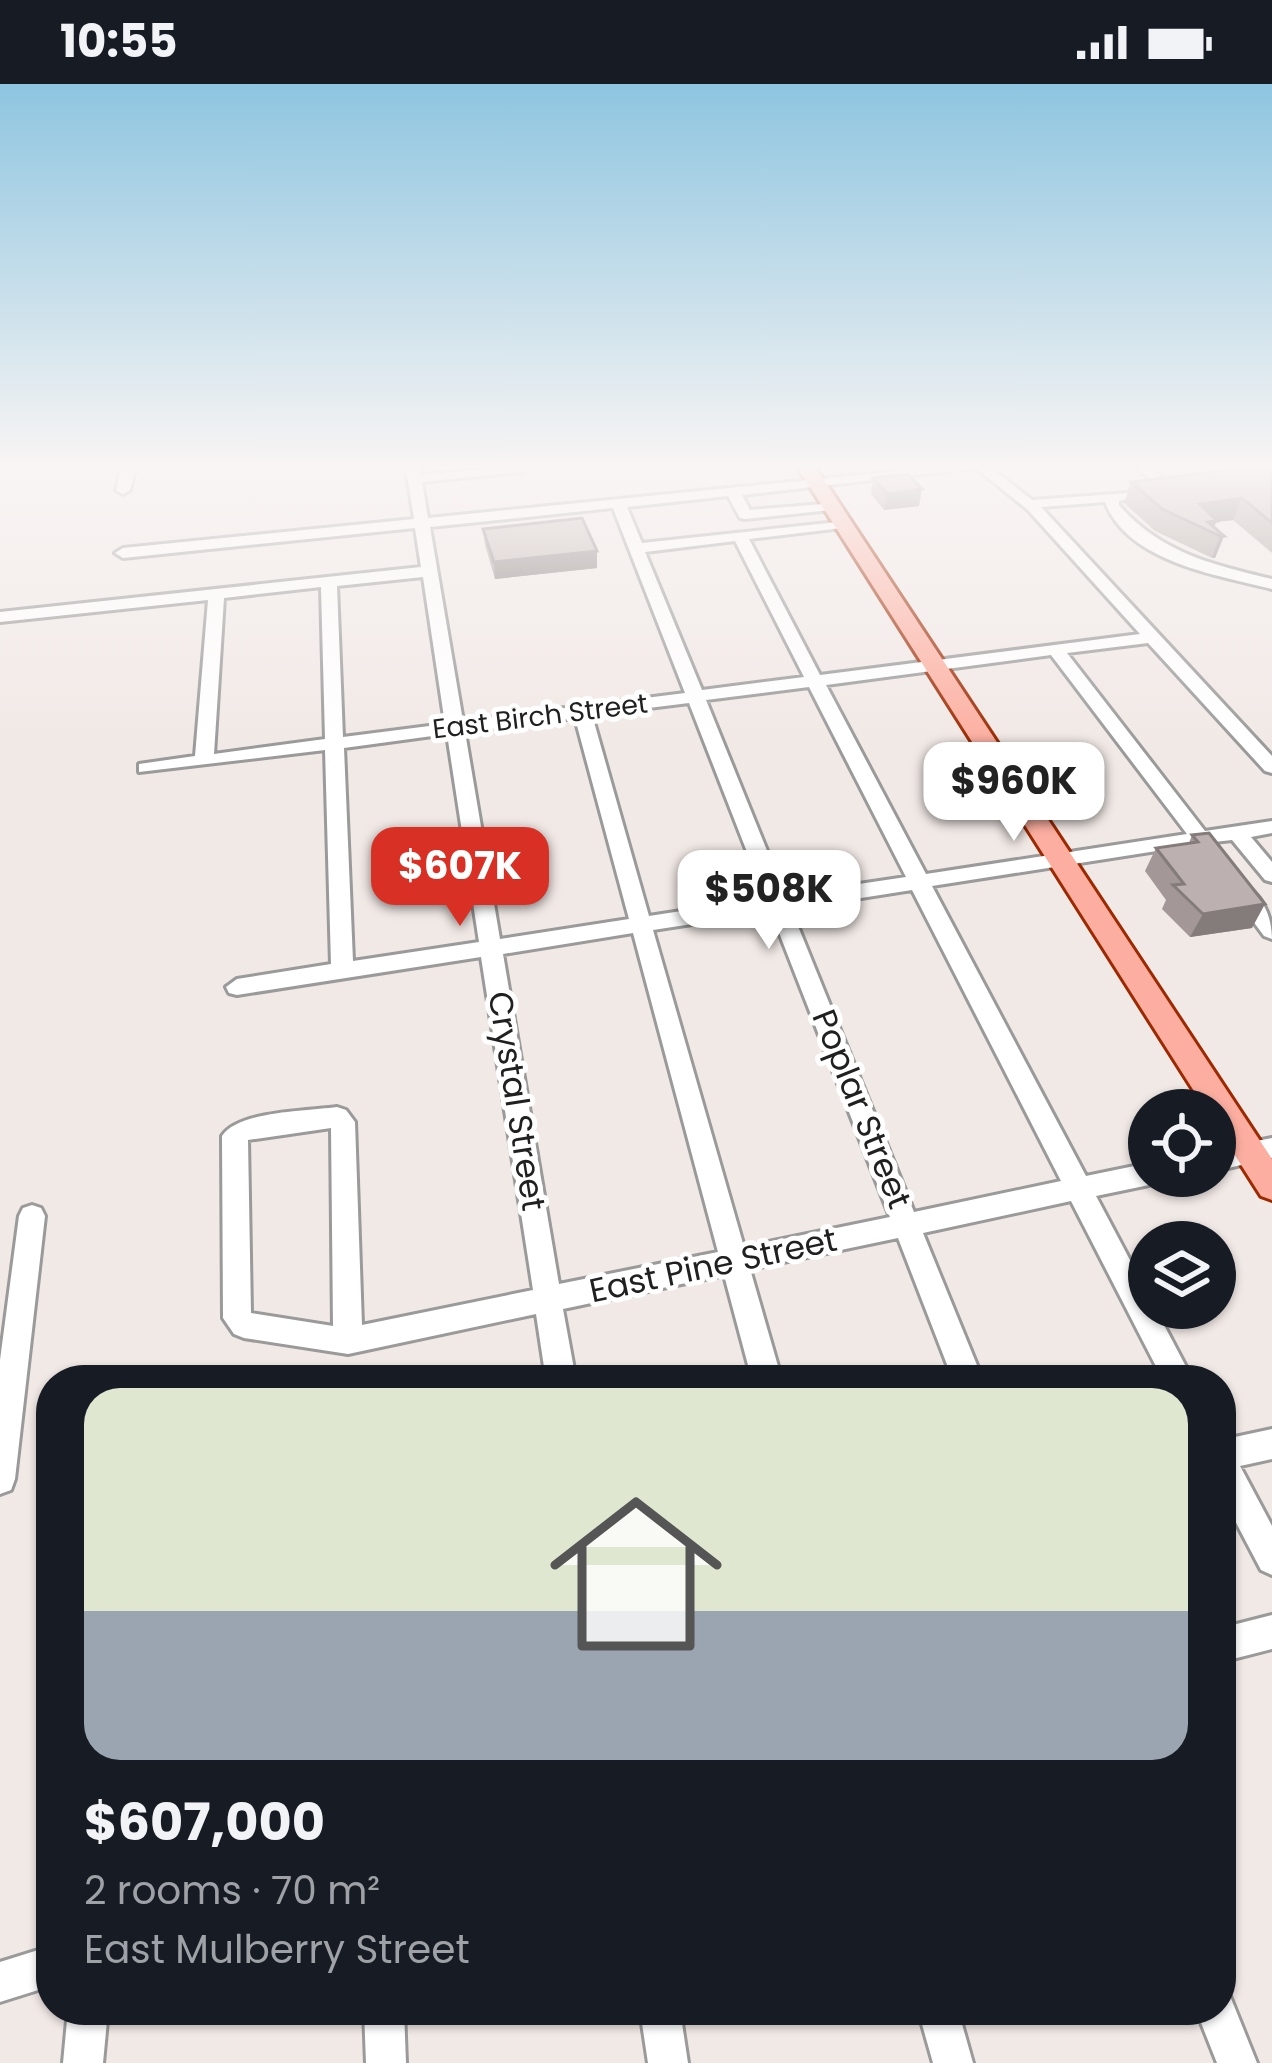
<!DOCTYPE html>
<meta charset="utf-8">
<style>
body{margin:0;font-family:Poppins,sans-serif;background:#20242c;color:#f1f3f6;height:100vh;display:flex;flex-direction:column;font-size:45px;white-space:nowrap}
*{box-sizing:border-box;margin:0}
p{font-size:39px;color:#9ea1a6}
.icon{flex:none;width:66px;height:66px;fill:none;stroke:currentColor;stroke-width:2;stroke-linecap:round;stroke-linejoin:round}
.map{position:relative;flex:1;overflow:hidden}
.drawer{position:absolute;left:36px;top:1281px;width:1200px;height:660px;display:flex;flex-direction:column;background:#171b24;border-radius:48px;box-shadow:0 3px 9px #0004}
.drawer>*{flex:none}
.controls{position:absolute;left:1128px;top:1005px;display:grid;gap:24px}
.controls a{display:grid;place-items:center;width:108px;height:108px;border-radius:50%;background:#171b24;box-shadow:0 3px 9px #0004;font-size:60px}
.price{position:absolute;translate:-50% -102px;padding:0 27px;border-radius:24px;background:#fff;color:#222;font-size:39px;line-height:78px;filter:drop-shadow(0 3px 6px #0008)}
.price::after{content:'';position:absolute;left:50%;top:72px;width:36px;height:27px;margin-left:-18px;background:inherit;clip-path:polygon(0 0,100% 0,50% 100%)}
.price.selected{background:#d93025;color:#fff}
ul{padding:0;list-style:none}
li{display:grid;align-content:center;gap:24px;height:636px;padding:0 48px}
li+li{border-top:3px solid #363941}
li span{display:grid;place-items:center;height:372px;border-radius:36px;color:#555}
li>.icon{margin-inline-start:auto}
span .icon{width:216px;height:216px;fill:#fffc;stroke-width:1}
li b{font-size:51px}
.status{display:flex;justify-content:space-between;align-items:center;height:84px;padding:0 60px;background:#171b24;direction:ltr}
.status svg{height:33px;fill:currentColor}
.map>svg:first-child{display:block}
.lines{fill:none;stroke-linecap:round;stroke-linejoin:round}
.minor-casing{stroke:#9a9a9a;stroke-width:6}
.major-casing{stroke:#9c2900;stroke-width:6}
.minor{fill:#fff;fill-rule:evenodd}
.major{fill:#fcafa0;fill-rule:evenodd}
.wall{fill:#a39797}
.shaded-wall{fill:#847b7b}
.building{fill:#bdb0b0;stroke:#847b7b;stroke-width:3}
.labels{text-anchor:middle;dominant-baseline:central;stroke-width:10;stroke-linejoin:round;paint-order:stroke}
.far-street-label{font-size:27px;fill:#202020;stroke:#fff}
.street-label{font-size:33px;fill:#202020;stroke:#fff}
</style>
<div class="status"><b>10:55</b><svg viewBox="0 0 49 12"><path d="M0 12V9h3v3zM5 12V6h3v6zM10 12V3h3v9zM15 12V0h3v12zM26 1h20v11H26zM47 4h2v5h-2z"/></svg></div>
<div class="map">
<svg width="1272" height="1979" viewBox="0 0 1272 1979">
<rect width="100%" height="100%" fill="#f1e9e6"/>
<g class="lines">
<g class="minor-casing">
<path id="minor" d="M 121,384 L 135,384 L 130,406 L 123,410 L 116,406 Z
M 406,384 L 420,384 L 421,390 L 528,384 L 521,388 L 422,398 L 428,434 L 930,384 L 991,384 L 1032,416 L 1129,409 L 1129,415 L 1119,417 L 1119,421 C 1160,469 1214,481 1272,495 L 1272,505 C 1217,491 1128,478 1105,418 L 1041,423 L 1272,672 L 1272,689 L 1265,687 L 1148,559 L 1067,569 L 1205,747 L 1272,737 L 1272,749 L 1251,753 L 1272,778 L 1272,798 L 1265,796 L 1232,756 L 1214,758 L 1218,764 L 1208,771 L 1195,761 L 932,802 L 1086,1092 L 1149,1079 L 1149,1092 L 1161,1092 L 1149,1101 L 1096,1112 L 1149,1212 L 1149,1224 L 1155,1224 L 1193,1296 L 1163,1296 L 1071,1117 L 923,1149 L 983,1296 L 953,1296 L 898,1154 L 750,1185 L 782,1296 L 752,1296 L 724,1191 L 563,1225 L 576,1296 L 546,1296 L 536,1230 L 348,1270 L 244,1254 L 234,1250 L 223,1234 L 222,1052 C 238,1027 308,1027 337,1023 L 346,1026 L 355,1038 L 362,1241 L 533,1206 L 481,873 L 237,911 L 229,909 L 226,903 L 237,895 L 331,880 L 325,666 L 139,688 L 139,680 L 195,672 L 208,516 L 0,538 L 0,528 L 421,483 L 415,444 L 123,474 L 115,469 L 123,464 L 414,435 ZM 976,384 L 1028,426 L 1140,550 L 820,591 L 749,455 L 842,444 L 849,440 L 847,437 L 642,459 L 627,423 L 728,412 L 740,434 L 745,435 L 831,426 L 838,422 L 836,419 L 750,426 L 742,411 ZM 613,424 L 685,609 L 463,637 L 430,443 ZM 735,457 L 804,593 L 702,606 L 645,468 ZM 423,493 L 445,640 L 343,653 L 337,502 ZM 321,503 L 325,655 L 214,670 L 224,514 ZM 1051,571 L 1187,750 L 926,790 L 826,601 ZM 809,603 L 906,793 L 785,811 L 706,616 ZM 689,619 L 765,814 L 649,832 L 592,631 ZM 575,634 L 629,835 L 500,855 L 465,648 ZM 447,650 L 479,858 L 353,877 L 344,664 ZM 912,806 L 1061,1097 L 914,1128 L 791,825 ZM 771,828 L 890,1133 L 744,1163 L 653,846 ZM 633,849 L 718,1168 L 559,1200 L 503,870 ZM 331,1044 L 333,1242 L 251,1229 L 248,1056 Z
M 1137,384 L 1152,384 L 1177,405 L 1154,410 L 1152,407 L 1159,403 Z
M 1240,799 C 1262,809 1272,832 1272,855 L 1264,852 L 1230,806 Z
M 1272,1054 L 1272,1074 L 1215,1087 L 1215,1065 Z
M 32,1121 L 41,1124 L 45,1132 L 15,1395 L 11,1406 L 0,1410 L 0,1276 L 19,1132 L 23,1124 Z
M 1272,1345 L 1272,1375 L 1240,1382 L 1272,1442 L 1272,1491 L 1261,1486 L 1221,1410 L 1221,1356 Z
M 1272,1531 L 1272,1565 L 1221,1578 L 1221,1544 Z
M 51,1862 L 51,1902 L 0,1918 L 0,1878 Z
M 1221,1908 L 1230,1912 L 1257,1979 L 1217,1979 L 1196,1926 L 1221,1926 Z
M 68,1926 L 108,1926 L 103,1979 L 63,1979 Z
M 364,1926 L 404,1926 L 406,1979 L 366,1979 Z
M 640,1926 L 680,1926 L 688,1979 L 648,1979 Z
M 918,1926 L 958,1926 L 973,1979 L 933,1979 Z"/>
</g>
<g class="major-casing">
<path id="major" d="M 798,384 L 816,384 L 1272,1075 L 1272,1116 L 1261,1112 L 1215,1040 L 1215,1026 L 1206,1026 Z"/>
</g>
<use href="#minor" class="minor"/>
<use href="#major" class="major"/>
</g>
<path class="wall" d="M 1272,384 L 1272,469 L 1233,436 L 1216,438 L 1214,443 L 1224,452 L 1215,474 L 1212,474 L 1155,447 L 1124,419 L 1131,398 Z
M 873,394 L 919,422 L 884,426 L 871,410 Z
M 483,445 L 597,467 L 597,484 L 495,495 L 485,461 Z
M 1192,751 L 1252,844 L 1190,853 L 1162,825 L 1166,816 L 1145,787 L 1156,764 L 1189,759 Z"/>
<path class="shaded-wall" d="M 922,405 L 919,422 L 884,426 L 887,410 Z
M 1242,414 L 1233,436 L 1216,438 L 1212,448 L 1200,420 Z
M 1220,452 L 1224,452 L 1215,474 L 1212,474 Z
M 597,467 L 597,484 L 495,495 L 494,478 Z
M 1265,820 L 1252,844 L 1190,853 L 1203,830 Z"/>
<path class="building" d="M 1243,384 L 1272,384 L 1272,439 L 1242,414 L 1200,420 L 1217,437 L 1208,438 L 1224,452 L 1220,452 L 1162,425 L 1131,398 Z
M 908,390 L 922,405 L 887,410 L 873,394 Z
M 582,434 L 597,467 L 494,478 L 483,445 Z
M 1209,749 L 1265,820 L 1203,830 L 1173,801 L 1184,800 L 1156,764 L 1198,758 L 1192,751 Z"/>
<linearGradient id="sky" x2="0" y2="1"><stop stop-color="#8ec5e0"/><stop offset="0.58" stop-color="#f9f5f4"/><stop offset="1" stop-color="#f9f5f4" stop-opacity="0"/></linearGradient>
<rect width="1272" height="661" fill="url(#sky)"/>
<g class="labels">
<g class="far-street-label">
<text transform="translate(540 632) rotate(-7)">East Birch Street</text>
</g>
<g class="street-label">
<text transform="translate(517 1017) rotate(81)">Crystal Street</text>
<text transform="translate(862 1025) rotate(68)">Poplar Street</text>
<text transform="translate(713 1181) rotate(-12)">East Pine Street</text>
</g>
</g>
</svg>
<div class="controls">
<a><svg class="icon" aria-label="locate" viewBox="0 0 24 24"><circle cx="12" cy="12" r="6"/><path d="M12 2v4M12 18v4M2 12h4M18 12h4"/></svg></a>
<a><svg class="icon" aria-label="layers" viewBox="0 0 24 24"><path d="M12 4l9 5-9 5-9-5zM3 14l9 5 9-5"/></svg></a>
</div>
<b class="price" style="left:1014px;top:760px">$960K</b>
<b class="price selected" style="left:460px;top:845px">$607K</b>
<b class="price" style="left:769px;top:868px">$508K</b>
<section class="drawer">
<ul>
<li><span style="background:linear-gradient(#dfe7d0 60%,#9aa5b1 0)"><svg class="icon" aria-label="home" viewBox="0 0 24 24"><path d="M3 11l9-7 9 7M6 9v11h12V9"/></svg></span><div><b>$607,000</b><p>2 rooms · 70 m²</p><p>East Mulberry Street</p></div></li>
</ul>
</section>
</div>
